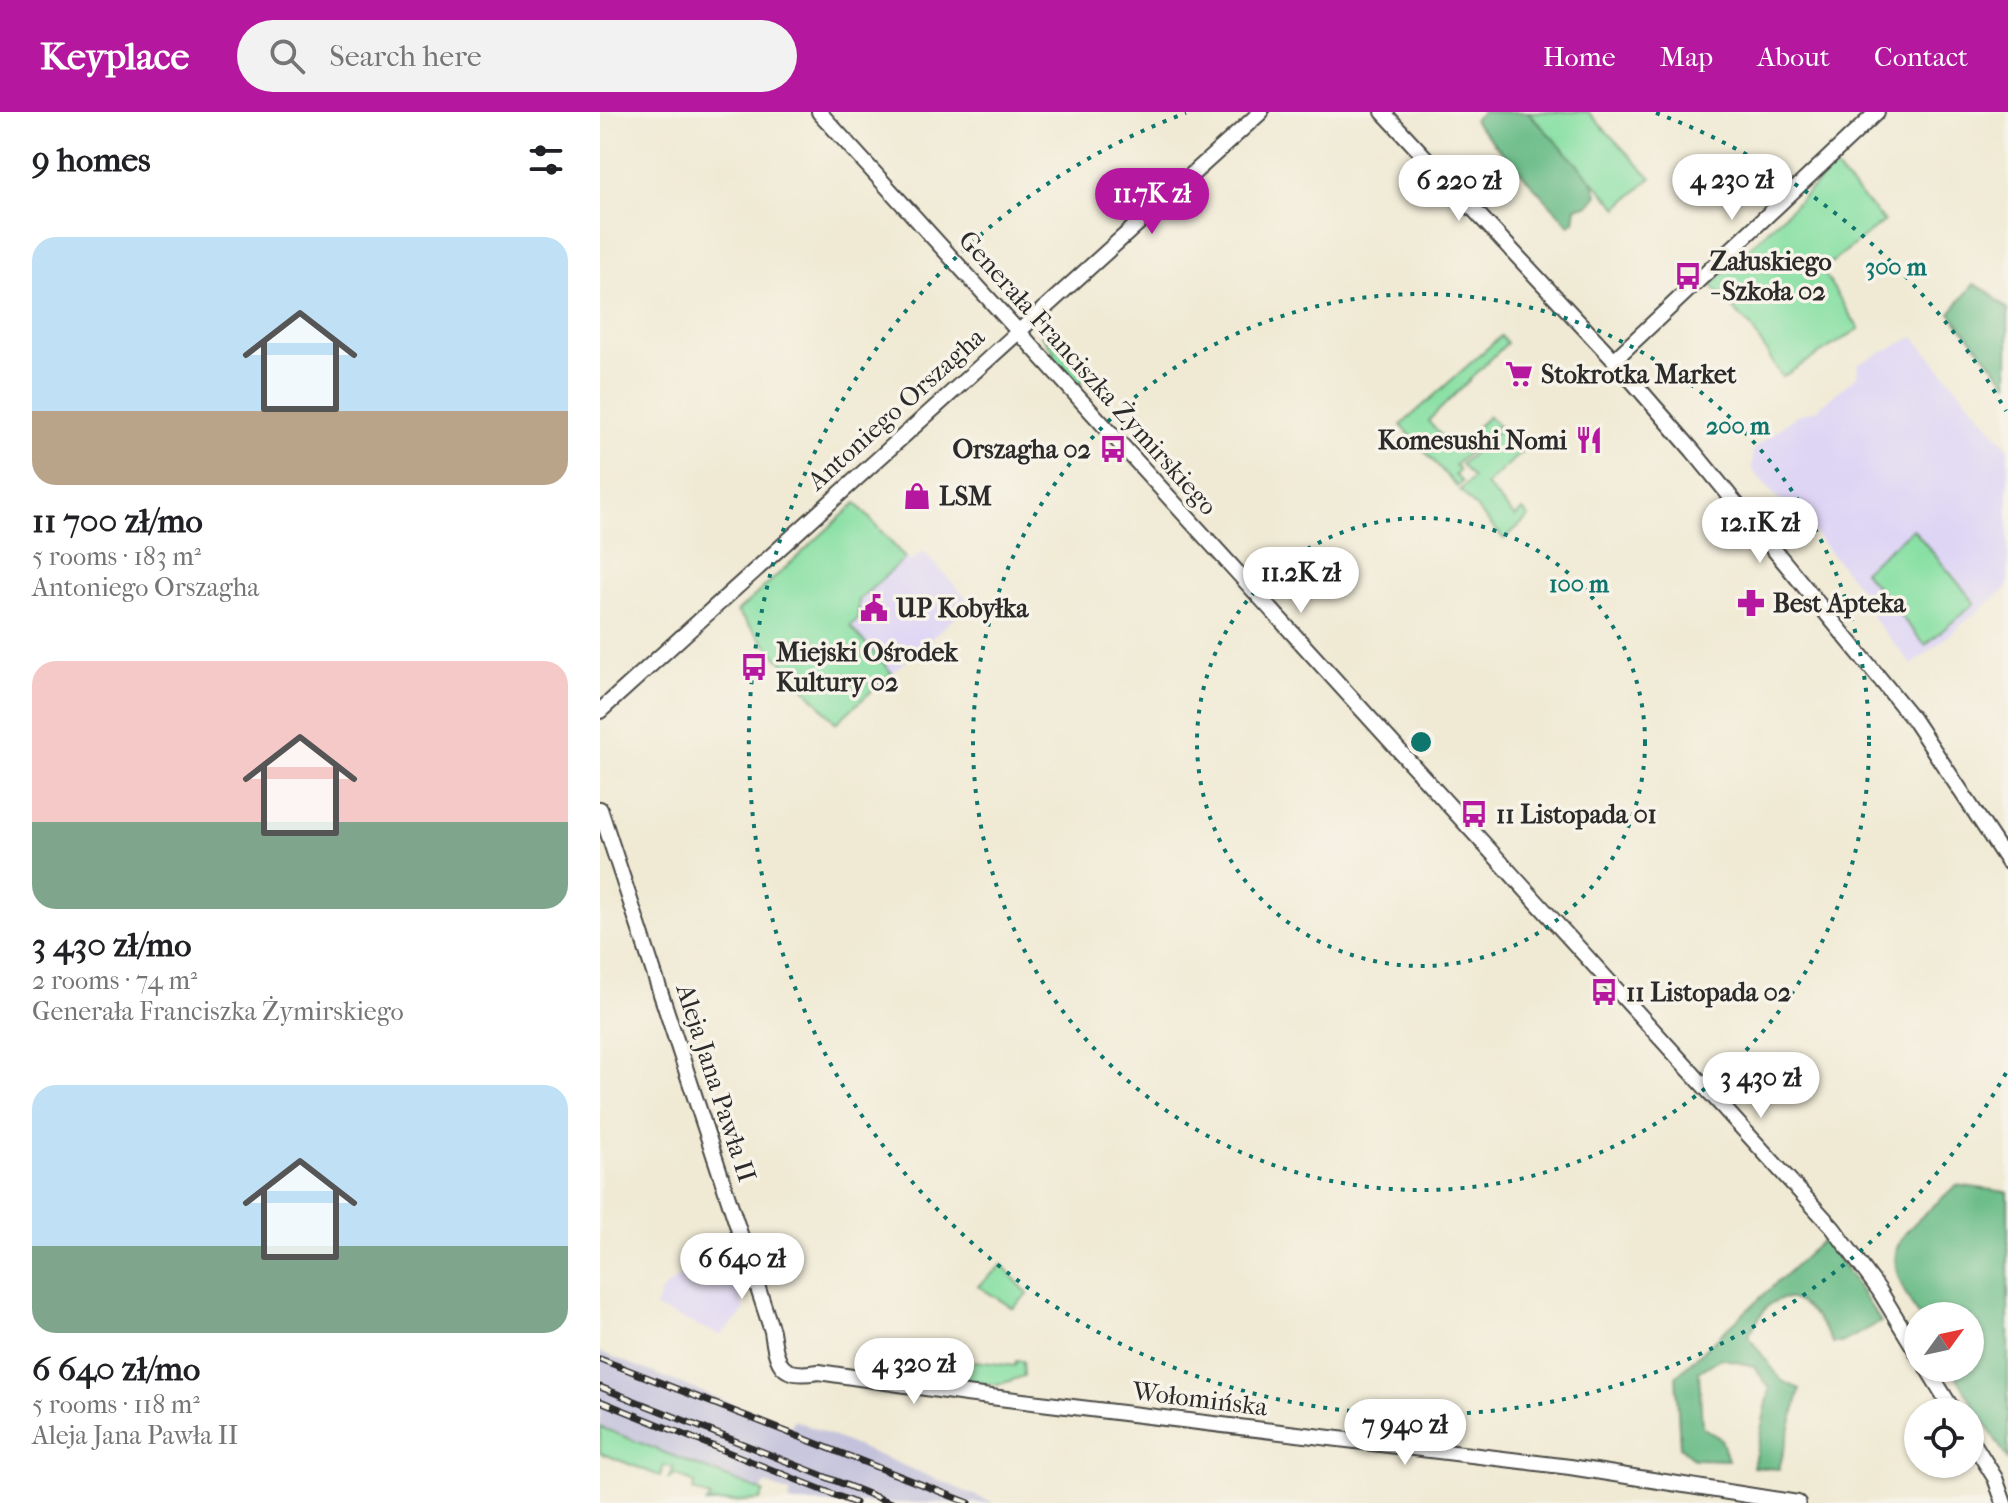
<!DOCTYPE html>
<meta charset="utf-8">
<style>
body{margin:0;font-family:"IM FELL French Canon",serif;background:#f2f2f2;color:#202124;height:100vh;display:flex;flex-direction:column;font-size:30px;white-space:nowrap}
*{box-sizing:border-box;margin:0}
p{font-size:26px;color:#757577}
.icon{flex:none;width:44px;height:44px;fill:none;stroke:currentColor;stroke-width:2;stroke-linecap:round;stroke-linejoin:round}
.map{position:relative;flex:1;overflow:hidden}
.sheet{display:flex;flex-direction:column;background:#fff;width:600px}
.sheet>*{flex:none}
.needle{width:52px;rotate:57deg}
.tools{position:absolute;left:1304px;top:1190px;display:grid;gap:16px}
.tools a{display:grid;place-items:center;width:80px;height:80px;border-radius:50%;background:#fff;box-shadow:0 2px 6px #0004;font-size:40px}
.price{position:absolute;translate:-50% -68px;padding:0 18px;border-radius:28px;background:#fff;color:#222;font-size:26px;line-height:52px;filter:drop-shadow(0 2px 4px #0008)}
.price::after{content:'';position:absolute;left:50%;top:48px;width:24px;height:18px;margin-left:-12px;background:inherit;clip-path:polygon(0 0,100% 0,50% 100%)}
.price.selected{background:#b5179e;color:#fff}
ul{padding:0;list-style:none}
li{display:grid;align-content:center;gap:16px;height:424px;padding:0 32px}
li span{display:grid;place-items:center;height:248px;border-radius:24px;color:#555}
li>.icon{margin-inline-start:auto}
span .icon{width:144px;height:144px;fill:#fffc;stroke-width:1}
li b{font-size:34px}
h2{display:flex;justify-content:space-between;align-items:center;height:96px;padding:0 32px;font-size:34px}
header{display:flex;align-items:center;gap:48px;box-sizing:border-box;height:112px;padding:0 40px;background:#b5179e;color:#fff}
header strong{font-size:38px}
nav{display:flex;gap:44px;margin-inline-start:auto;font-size:28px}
.search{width:560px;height:72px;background:#f2f2f2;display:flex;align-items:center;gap:20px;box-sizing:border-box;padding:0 28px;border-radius:44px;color:#757577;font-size:30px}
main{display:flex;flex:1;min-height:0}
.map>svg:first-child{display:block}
.built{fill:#ded5f5}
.industrial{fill:#c3c1db}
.green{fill:#89e0a4;stroke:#5a8668;stroke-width:2}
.forest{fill:#6ebe8a;stroke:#4c745a;stroke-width:2}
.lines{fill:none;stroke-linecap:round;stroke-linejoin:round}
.minor-casing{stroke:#494844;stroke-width:18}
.minor{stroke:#fff;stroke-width:14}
.rail-casing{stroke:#2b2b2b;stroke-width:7}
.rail{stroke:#f7f3e8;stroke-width:4;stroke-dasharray:12;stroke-linecap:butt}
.ring{fill:none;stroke:#0f766e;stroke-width:4;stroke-dasharray:4 8}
.labels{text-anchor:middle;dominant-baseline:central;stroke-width:7;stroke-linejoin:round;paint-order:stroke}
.poi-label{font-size:26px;font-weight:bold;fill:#2b2b2b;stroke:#f7f3e8;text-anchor:start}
.street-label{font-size:26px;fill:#2b2b2b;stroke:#f7f3e8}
.centre{fill:#0f766e;stroke:#f7f3e8;stroke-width:4}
.ring-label{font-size:24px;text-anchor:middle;font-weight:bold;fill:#0f766e;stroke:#f7f3e8;stroke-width:7;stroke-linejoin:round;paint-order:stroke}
</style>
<header>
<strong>Keyplace</strong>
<div class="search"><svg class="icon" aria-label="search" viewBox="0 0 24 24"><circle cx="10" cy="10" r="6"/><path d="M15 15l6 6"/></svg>Search here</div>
<nav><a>Home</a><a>Map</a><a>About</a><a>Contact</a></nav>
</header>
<main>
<section class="sheet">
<h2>9 homes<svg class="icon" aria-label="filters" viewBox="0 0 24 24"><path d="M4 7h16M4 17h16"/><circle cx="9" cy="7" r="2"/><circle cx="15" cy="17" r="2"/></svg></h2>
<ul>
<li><span style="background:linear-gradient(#bfe0f5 70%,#b9a48a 0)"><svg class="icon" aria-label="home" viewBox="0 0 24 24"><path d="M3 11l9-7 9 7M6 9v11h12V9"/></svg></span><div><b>11 700 zł/mo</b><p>5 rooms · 183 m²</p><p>Antoniego Orszagha</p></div></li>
<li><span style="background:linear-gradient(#f6c9c9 65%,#7fa58c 0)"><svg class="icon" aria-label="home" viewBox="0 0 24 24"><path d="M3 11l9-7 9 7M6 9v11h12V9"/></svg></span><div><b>3 430 zł/mo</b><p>2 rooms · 74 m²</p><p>Generała Franciszka Żymirskiego</p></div></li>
<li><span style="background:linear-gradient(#bfe0f5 65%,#7fa58c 0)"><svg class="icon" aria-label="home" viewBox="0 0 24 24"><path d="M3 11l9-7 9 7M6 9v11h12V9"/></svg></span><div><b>6 640 zł/mo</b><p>5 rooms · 118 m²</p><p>Aleja Jana Pawła II</p></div></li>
</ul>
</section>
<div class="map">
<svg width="1408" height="1391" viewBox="0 0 1408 1391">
<rect width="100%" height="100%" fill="#f7f3e8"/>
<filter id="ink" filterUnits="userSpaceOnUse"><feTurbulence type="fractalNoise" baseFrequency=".0125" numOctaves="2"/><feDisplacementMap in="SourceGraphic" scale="16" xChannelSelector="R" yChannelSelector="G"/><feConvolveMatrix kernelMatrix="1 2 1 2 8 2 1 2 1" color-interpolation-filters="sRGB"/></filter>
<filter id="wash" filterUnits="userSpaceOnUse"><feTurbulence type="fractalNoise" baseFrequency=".006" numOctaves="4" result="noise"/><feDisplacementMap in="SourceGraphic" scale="32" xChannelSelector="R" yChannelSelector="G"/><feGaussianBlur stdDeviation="1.8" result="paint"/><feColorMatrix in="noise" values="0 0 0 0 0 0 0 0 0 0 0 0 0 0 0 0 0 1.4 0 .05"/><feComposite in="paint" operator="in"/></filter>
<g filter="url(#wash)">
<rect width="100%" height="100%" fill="#f0ead4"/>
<path class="built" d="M 1314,225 L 1408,335 L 1408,475 L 1312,553 L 1272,505 L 1274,494 L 1196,398 L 1186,395 L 1152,358 L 1153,337 L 1197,303 L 1216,298 L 1257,264 L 1258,252 Z
M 323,439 L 371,491 L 292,561 L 250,514 L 258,506 L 259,488 L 305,446 L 311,450 Z
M 120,1130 L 132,1155 L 145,1199 L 121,1223 L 55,1196 L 61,1180 Z"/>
<path class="industrial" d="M 0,1240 L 191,1315 L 194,1308 L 393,1391 L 194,1391 L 189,1389 L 191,1381 L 165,1372 L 161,1380 L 0,1315 Z"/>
<path class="green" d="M 928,0 L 988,0 L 1051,66 L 1018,96 Z
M 1234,55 L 1284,109 L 1222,158 L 1259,217 L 1182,265 L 1151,215 L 1111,173 Z
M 447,213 L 451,224 L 488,264 L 480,272 L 451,245 L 455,241 L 440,221 Z
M 901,224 L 907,231 L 828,309 L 853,337 L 889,304 L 898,314 L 855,353 L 860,358 L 855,363 L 862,370 L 857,375 L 801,313 Z
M 901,316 L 924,332 L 919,336 L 922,340 L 886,373 L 915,405 L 923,398 L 929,405 L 904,427 L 860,378 L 873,366 L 861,352 Z
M 256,391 L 305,446 L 259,488 L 258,507 L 250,514 L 292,561 L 236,611 L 137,500 Z
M 1313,417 L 1375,491 L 1325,533 L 1263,459 Z
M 402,1153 L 428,1182 L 413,1196 L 378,1174 Z
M 375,1249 L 415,1254 L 416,1249 L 423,1249 L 424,1264 L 398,1273 L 367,1269 L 367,1266 L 358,1268 L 355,1262 Z
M 0,1315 L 164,1380 L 160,1388 L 106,1391 L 111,1386 L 93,1378 L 95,1371 L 74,1362 L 68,1368 L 74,1355 L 64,1354 L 60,1364 L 0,1341 Z"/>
<path class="forest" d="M 883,0 L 928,0 L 992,68 L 997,82 L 989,93 L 976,95 L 974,110 L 969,113 L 873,8 Z
M 1374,172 L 1389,180 L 1408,198 L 1408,271 L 1350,201 Z
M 1356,1073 L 1408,1080 L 1408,1348 L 1351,1256 L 1370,1256 L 1370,1204 L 1318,1204 C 1272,1129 1302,1126 1356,1073 Z
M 1223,1128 L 1232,1136 L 1281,1210 L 1241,1231 L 1233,1231 C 1221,1212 1199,1172 1170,1192 C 1162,1198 1154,1215 1148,1224 L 1182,1269 L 1200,1277 L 1179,1357 L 1153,1355 L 1170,1277 L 1154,1254 L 1121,1246 L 1099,1260 L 1102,1315 L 1121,1327 L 1128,1348 L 1094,1347 L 1080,1335 L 1076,1264 Z"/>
</g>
<g filter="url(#ink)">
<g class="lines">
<g class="minor-casing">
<path id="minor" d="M 219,0 L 1233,1116 L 1279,1178 L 1318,1242
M 783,0 L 1014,248 L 1093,339 L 1313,607 L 1408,750
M 1014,248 L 1277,0
M 0,599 L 661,0
M 0,697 L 172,1219 C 177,1255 181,1266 219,1260 L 366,1282 L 970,1355 L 1198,1391
M 1327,1256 L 1354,1300
M 1370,1326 L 1395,1366 L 1404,1391"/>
</g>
<use href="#minor" class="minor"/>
<g class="rail-casing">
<path id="rail" d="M 0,1247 L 369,1391
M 0,1275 L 291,1391
M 0,1289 L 255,1391"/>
</g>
<use href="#rail" class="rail"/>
</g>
</g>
<g class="ring">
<circle cx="821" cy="630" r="224"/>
<circle cx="821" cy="630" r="448"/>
<path d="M1406 961A672 672 0 1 1 586 1M1056 1A672 672 0 0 1 1406 299"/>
</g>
<defs>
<g id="bus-bare" transform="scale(2.16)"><path d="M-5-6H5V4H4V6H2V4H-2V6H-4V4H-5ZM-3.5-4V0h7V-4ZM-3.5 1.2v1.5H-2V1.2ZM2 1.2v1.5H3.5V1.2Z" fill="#b5179e" stroke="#f7f3e8" stroke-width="2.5" paint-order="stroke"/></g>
<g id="supermarket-bare" transform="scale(2.16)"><path d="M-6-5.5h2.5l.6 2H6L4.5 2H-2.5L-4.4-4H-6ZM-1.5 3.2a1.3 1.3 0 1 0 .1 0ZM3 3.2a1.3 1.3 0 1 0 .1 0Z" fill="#b5179e" stroke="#f7f3e8" stroke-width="2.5" paint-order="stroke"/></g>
<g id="restaurant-bare" transform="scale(2.16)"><path d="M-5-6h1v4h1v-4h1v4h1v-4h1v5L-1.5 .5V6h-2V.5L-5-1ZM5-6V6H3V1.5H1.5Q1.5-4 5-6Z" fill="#b5179e" stroke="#f7f3e8" stroke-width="2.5" paint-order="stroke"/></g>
<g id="shop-bare" transform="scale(2.16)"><path d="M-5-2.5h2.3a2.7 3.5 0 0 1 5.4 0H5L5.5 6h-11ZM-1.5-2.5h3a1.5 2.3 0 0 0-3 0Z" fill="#b5179e" stroke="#f7f3e8" stroke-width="2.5" paint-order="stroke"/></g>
<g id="pharmacy-bare" transform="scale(2.16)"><path d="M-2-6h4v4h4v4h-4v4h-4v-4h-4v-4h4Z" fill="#b5179e" stroke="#f7f3e8" stroke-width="2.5" paint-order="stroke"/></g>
<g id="civic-bare" transform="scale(2.16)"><path d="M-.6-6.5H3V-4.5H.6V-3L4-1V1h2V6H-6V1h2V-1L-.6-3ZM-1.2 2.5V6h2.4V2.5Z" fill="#b5179e" stroke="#f7f3e8" stroke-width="2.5" paint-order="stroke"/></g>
</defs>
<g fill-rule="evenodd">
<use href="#bus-bare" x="1088" y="164"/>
<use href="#supermarket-bare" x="919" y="262"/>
<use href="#restaurant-bare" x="989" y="328"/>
<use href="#bus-bare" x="513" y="337"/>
<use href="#shop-bare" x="317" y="384"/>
<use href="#pharmacy-bare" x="1151" y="491"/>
<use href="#civic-bare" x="274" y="496"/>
<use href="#bus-bare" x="154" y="555"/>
<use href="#bus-bare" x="874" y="702"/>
<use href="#bus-bare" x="1004" y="880"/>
</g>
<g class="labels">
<g class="poi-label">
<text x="1110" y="149">Załuskiego<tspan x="1110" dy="30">- Szkoła 02</tspan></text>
<text x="941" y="262">Stokrotka Market</text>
<text x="967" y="328" text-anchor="end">Komesushi Nomi</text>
<text x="491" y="337" text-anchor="end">Orszagha 02</text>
<text x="339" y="384">LSM</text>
<text x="1173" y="491">Best Apteka</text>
<text x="296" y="496">UP Kobyłka</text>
<text x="176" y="540">Miejski Ośrodek<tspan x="176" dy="30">Kultury 02</tspan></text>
<text x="896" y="702">11 Listopada 01</text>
<text x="1026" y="880">11 Listopada 02</text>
</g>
<g class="street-label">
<text transform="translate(488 261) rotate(48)">Generała Franciszka Żymirskiego</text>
<text transform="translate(296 297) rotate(-42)">Antoniego Orszagha</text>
<text transform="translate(116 971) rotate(72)">Aleja Jana Pawła II</text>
<text transform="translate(600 1287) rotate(7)">Wołomińska</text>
</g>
</g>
<circle cx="821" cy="630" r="12" class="centre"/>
<g class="ring-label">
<text x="1296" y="163">300 m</text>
<text x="1138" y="322">200 m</text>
<text x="979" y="480">100 m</text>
</g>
</svg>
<div class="tools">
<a><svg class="needle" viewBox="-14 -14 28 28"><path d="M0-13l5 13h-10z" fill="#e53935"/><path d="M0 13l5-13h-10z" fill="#757577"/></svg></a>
<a><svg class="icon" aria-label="locate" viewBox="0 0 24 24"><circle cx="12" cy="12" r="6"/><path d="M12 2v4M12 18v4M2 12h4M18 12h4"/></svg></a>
</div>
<b class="price" style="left:1132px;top:110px">4 230 zł</b>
<b class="price" style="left:859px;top:111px">6 220 zł</b>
<b class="price selected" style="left:552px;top:124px">11.7K zł</b>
<b class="price" style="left:1160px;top:453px">12.1K zł</b>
<b class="price" style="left:701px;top:503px">11.2K zł</b>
<b class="price" style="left:1161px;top:1008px">3 430 zł</b>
<b class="price" style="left:142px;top:1189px">6 640 zł</b>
<b class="price" style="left:314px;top:1294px">4 320 zł</b>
<b class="price" style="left:805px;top:1355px">7 940 zł</b>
</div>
</main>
